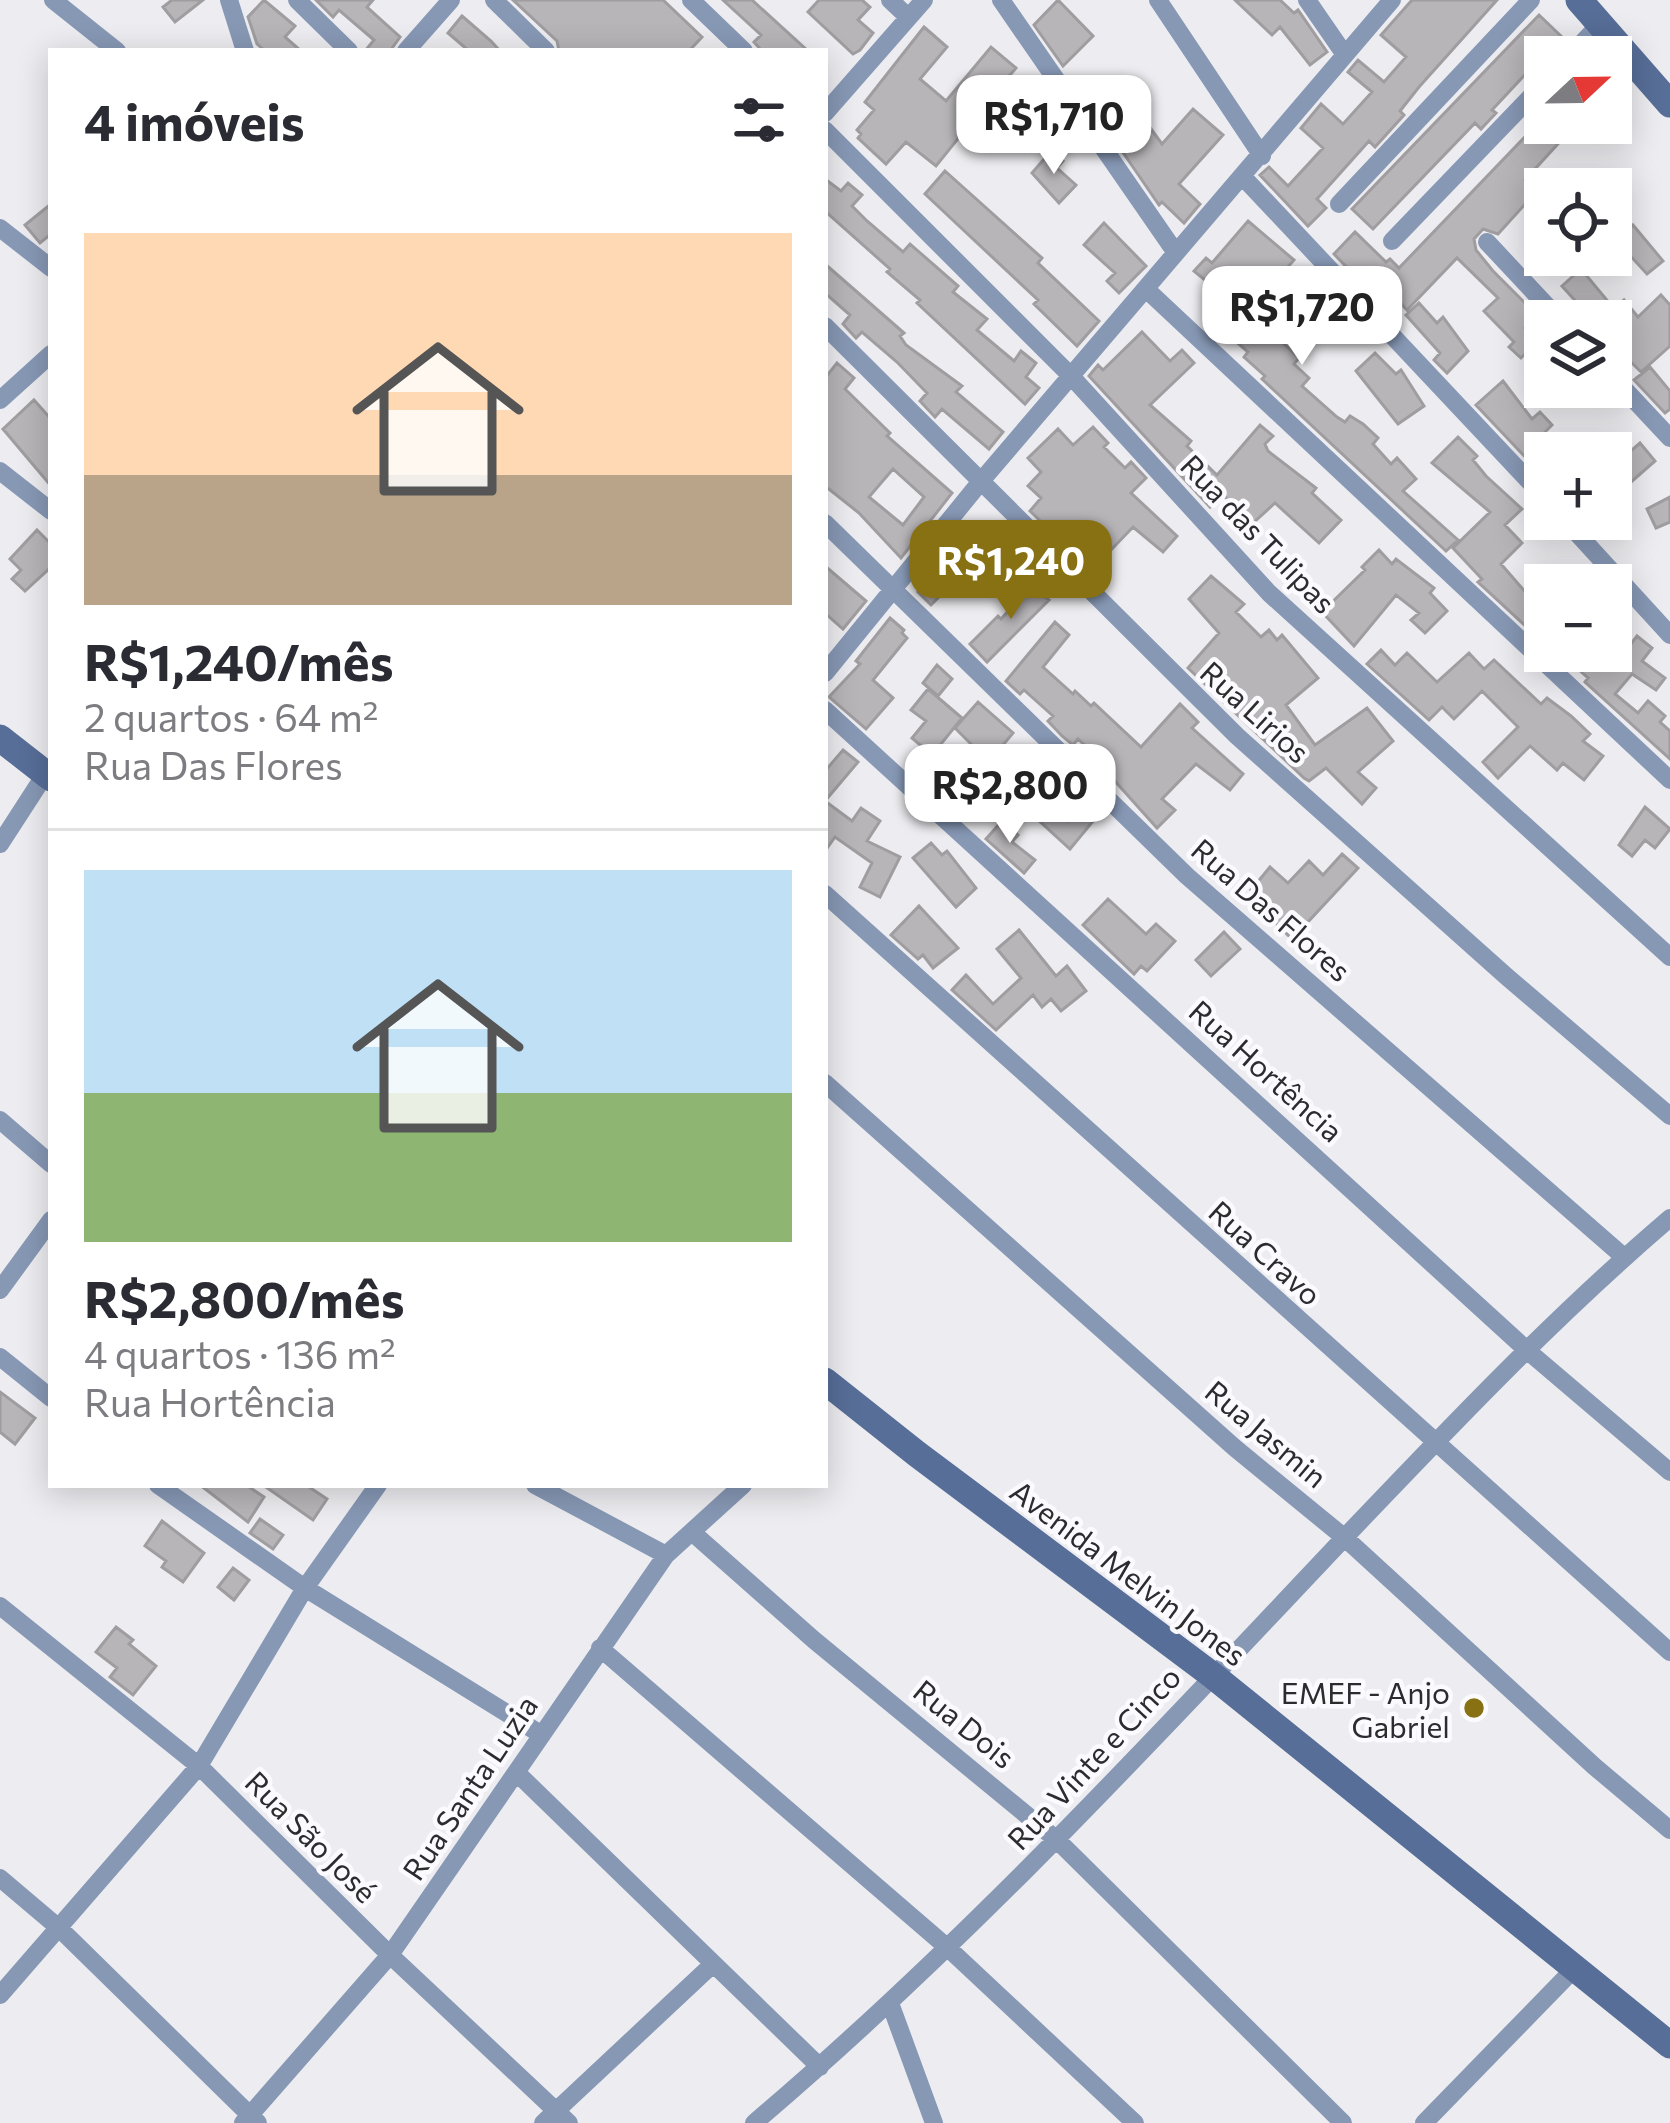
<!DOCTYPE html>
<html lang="pt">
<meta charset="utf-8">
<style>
body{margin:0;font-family:Commissioner,sans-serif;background:#f2f2f3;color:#2b2b33;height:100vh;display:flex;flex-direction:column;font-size:45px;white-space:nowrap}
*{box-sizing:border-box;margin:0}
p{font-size:39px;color:#7c7c81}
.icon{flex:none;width:66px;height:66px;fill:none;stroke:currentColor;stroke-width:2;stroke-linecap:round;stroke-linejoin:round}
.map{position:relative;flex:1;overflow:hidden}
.details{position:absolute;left:48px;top:48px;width:780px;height:1440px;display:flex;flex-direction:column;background:#fff;border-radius:0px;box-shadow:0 6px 30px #0003}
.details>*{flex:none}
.needle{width:78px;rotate:68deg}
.fabs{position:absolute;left:1524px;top:36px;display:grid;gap:24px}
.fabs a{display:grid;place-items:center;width:108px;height:108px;border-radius:0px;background:#fff;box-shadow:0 6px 30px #0003;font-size:60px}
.price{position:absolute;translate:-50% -102px;padding:0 27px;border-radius:24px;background:#fff;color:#222;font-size:39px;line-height:78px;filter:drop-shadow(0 3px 6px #0008)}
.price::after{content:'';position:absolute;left:50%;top:72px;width:36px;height:27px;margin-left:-18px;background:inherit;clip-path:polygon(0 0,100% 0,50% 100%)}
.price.current{background:#887112;color:#fff}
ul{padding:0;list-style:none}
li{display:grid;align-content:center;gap:24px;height:636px;padding:0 36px}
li+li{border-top:3px solid #e1e1e2}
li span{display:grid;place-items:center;height:372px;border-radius:0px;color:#555}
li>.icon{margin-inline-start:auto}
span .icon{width:216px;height:216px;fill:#fffc;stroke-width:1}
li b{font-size:51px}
h2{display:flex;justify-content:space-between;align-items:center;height:144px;padding:0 36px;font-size:51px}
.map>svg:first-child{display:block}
.building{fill:#b8b5b8;stroke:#a09da0;stroke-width:3;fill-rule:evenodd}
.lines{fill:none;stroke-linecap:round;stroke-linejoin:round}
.minor{stroke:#8798b5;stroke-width:18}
.secondary{stroke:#576e98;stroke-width:27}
.poi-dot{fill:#887112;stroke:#fbfafe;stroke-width:4.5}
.labels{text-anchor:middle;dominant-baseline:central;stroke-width:9;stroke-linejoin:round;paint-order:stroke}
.street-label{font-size:30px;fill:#2c2c2e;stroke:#fbfafe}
.poi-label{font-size:30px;fill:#2c2c2e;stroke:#fbfafe;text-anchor:end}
</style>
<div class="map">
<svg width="1670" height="2123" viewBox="0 0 1670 2123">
<rect width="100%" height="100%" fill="#ededf1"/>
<path class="building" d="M 172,0 L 203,0 L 175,22 L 163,7 Z
M 264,0 L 295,26 L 285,37 L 301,51 L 265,51 L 257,44 L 248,17 Z
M 316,0 L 373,0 L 367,7 L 400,37 L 390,51 L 365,51 L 374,40 L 339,10 L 333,17 Z
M 513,0 L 663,0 L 702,37 L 689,51 L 559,51 L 557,41 Z
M 723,0 L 752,0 L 808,51 L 762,51 L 754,42 L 761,35 Z
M 819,0 L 862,0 L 870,7 L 858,20 L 873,33 L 860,50 L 853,54 L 808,12 Z
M 1058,0 L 1093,36 L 1063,66 L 1034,25 Z
M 1235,0 L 1280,0 L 1294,13 L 1298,10 L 1327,52 L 1310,65 L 1280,27 L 1272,35 Z
M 1412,0 L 1497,0 L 1419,87 L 1400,111 L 1404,115 L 1375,147 L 1369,141 L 1317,199 L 1326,208 L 1308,226 L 1260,175 L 1269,167 L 1288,186 L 1323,148 L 1301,128 L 1321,104 L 1343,124 L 1372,92 L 1348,72 L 1358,60 L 1384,82 L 1406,57 L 1381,35 Z
M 1539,15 L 1561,36 L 1492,110 L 1496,113 L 1481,129 L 1475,123 L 1373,229 L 1352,209 Z
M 462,16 L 491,41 L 500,51 L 469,51 L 448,33 Z
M 924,27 L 947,47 L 920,79 L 946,101 L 991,47 L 1016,68 L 1004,82 L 1028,101 L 1021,109 L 1036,122 L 1015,148 L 1003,138 L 1013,126 L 985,105 L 936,166 L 906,142 L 886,164 L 858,138 L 861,134 L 857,130 L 874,110 L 865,102 Z
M 1124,92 L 1162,144 L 1193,109 L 1223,135 L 1179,184 L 1200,204 L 1184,223 L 1162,202 L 1159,205 L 1098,116 Z
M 1545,116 L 1545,123 L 1577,123 L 1525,180 L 1537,191 L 1498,234 L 1483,229 L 1474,239 L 1476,250 L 1493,271 L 1538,316 L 1525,328 L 1538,341 L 1521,358 L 1509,347 L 1514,342 L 1484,311 L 1498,298 L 1457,258 L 1407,310 L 1371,272 L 1361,282 L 1334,254 L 1355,232 L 1386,262 L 1390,259 L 1399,268 Z
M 1051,151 L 1063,161 L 1057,168 L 1076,185 L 1059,203 L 1032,173 Z
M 945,171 L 1042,258 L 1038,263 L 1099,321 L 1077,346 L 1034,304 L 1038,300 L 925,194 Z
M 825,179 L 841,191 L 848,183 L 862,195 L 852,206 L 867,221 L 903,252 L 910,244 L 958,286 L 953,292 L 987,319 L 977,330 L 1014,361 L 1021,351 L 1036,363 L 1026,377 L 1039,388 L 1025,404 L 917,303 L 920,300 L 887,272 L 890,269 L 825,211 Z
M 51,204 L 51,234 L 40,243 L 25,225 Z
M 1248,221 L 1294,260 L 1257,302 L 1274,317 L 1266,327 L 1299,358 L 1294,364 L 1309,378 L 1302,386 L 1337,417 L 1345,422 L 1350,416 L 1363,424 L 1378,438 L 1373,444 L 1391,464 L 1397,458 L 1416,479 L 1403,491 L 1458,540 L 1446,551 L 1262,379 L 1265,376 L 1244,357 L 1248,352 L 1232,338 L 1250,317 L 1194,271 L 1206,258 L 1212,263 Z
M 1104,223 L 1146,266 L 1119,293 L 1107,281 L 1115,273 L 1084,245 Z
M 1633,225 L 1663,261 L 1647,274 L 1616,240 Z
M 825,264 L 904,333 L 900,336 L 906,345 L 962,386 L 956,392 L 1003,432 L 989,449 L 942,409 L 935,417 L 920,401 L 927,393 L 897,362 L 862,332 L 856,338 L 843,324 L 850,315 L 825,293 Z
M 1581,269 L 1611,305 L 1593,321 L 1582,321 L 1573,311 L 1580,306 L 1562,286 Z
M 1329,289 L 1345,305 L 1324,325 L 1309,310 Z
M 1661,295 L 1670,305 L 1670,346 L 1641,372 L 1612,343 L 1624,331 L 1609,313 L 1624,300 L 1638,317 Z
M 1419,303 L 1437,323 L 1443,317 L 1468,351 L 1447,373 L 1434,360 L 1440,353 L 1406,315 Z
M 1142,332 L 1170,361 L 1182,350 L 1194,363 L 1150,405 L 1191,441 L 1187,446 L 1217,475 L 1260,425 L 1273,436 L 1265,444 L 1268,451 L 1316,488 L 1312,493 L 1341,520 L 1319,543 L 1275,503 L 1252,524 L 1222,494 L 1210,507 L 1089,376 L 1098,365 L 1103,370 Z
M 1375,353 L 1396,374 L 1401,370 L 1424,406 L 1398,424 L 1356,371 Z
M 837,363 L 854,378 L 845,389 L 890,433 L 887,436 L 952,493 L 901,558 L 859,513 L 825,486 L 825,378 ZM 893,469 L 924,497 L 903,525 L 869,497 Z
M 1650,367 L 1670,391 L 1670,409 L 1665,413 L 1634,380 Z
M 1503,381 L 1532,419 L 1540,412 L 1552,425 L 1545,432 L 1545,444 L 1553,453 L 1545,453 L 1545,478 L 1476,405 Z
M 34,400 L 51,419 L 51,486 L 3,429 Z
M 1093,427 L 1108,443 L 1104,447 L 1125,468 L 1131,462 L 1146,478 L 1131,493 L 1177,536 L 1163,552 L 1133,527 L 1111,550 L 1092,533 L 1072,552 L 1030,511 L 1041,498 L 1028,486 L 1041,472 L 1028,458 L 1058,429 L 1073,445 Z
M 1458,437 L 1477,456 L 1473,460 L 1486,476 L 1522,509 L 1505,525 L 1522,543 L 1501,564 L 1534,602 L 1545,594 L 1545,644 L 1478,582 L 1482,579 L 1453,548 L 1490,512 L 1432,463 Z
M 1640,443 L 1655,461 L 1631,482 L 1616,464 Z
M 1670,497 L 1670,522 L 1656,528 L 1647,509 Z
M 37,530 L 51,544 L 51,567 L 25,591 L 12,579 L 21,570 L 10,559 Z
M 1002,536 L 1011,544 L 1016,538 L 1029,550 L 1008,572 L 990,556 Z
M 1379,550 L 1392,564 L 1396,559 L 1434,588 L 1430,593 L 1447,611 L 1425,633 L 1411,620 L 1419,613 L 1396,595 L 1354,646 L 1322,612 L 1365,570 L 1362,567 Z
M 825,566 L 866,601 L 843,629 L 825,613 Z
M 938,571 L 951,585 L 931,605 L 918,592 Z
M 1211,576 L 1244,604 L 1236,612 L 1261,637 L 1269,630 L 1277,640 L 1282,635 L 1318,678 L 1286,705 L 1315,745 L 1367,708 L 1393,741 L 1358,772 L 1376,788 L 1362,804 L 1326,768 L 1309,781 L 1304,778 L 1188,668 L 1219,633 L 1189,599 Z
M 1036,580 L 1050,593 L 1046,598 L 1049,600 L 987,662 L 970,644 L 998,616 L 1001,619 Z
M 890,618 L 904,630 L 902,633 L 907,638 L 873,680 L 893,698 L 866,729 L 829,697 L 860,664 L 856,661 Z
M 1055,622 L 1069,635 L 1043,667 L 1073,694 L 1075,691 L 1091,706 L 1094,703 L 1141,747 L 1180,704 L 1198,722 L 1192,728 L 1243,774 L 1230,790 L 1196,764 L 1162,799 L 1175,810 L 1157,828 L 1113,779 L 1110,782 L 1094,766 L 1099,759 L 1078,739 L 1073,745 L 1062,736 L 1048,721 L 1053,716 L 1024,690 L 1020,694 L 1006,681 Z
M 1637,636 L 1652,648 L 1642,661 L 1665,678 L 1656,690 L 1632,674 L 1615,694 L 1638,713 L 1648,701 L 1665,716 L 1660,722 L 1670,731 L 1670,759 L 1585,682 L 1588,678 L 1558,651 L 1595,651 L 1614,666 Z
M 1381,650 L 1395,665 L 1407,653 L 1437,682 L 1469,653 L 1484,669 L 1494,660 L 1541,704 L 1547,698 L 1571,716 L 1590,734 L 1583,741 L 1603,756 L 1584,780 L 1563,763 L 1557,770 L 1530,746 L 1498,778 L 1483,762 L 1518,727 L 1482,691 L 1454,719 L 1442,707 L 1429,720 L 1367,664 Z
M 937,665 L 952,679 L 938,696 L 923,683 Z
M 928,689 L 962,718 L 932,755 L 912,738 L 926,721 L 911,710 Z
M 978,702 L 1013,733 L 989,762 L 955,728 Z
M 843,750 L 858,762 L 825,801 L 852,821 L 861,808 L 880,821 L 867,841 L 900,857 L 880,897 L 860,887 L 872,863 L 835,837 L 825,851 L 825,771 Z
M 1046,803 L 1068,821 L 1080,808 L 1094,820 L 1070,849 L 1035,817 Z
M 1645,807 L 1670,829 L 1655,848 L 1645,840 L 1632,856 L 1619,845 Z
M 1003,820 L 1018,835 L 1012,842 L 1035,860 L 1024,873 L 986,839 Z
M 931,843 L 942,855 L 947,851 L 976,888 L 956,907 L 913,858 Z
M 1342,854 L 1358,868 L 1292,939 L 1262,910 L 1264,907 L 1251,890 L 1270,867 L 1288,883 L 1309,861 L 1323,875 Z
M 1108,899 L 1146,934 L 1156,924 L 1175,941 L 1147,971 L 1141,966 L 1134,974 L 1083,925 Z
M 919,906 L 958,948 L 933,968 L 923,955 L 918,959 L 891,935 Z
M 1019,930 L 1056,976 L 1067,966 L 1086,991 L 1061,1011 L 1051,999 L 1042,1007 L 1033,995 L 996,1030 L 952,990 L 966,975 L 993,1004 L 1021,978 L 997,949 Z
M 1224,932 L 1240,949 L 1211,976 L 1196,960 Z
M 0,1392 L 35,1418 L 15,1444 L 0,1432 Z
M 200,1485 L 246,1485 L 264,1497 L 248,1522 Z
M 263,1485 L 306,1485 L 327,1499 L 313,1520 Z
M 260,1519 L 283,1535 L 273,1549 L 250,1533 Z
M 162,1521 L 204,1553 L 183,1582 L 162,1567 L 166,1561 L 145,1546 Z
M 233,1568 L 249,1580 L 234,1600 L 218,1587 Z
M 116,1627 L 133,1640 L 129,1644 L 156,1666 L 133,1695 L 110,1677 L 117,1668 L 96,1652 Z"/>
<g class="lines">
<path class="minor" d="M 53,0 L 117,51
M 229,0 L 245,51
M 297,0 L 349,51
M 494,0 L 546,51
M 691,0 L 744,51
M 890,0 L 908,17
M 1001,0 L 1176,253
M 1158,0 L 1262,156
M 1307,0 L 1345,55
M 406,51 L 451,0
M 1569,57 L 1600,24
M 825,113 L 924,0
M 825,130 L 1071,376 L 1269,593 L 1670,957
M 1243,177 L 1545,498
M 1339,204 L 1531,0
M 0,228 L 51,268
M 1392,241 L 1545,82
M 1487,242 L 1561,321
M 1147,290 L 1670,780
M 825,326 L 1237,736 L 1506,976 L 1670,1116
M 1611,375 L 1670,438
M 0,400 L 51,354
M 0,471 L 51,511
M 1564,519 L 1670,635
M 825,523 L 1187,876 L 1624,1257
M 825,673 L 982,480 L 1392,0
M 825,710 L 1529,1352 L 1670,1472
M 0,844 L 46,773
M 825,894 L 1670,1652
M 825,1083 L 1235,1448 L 1345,1538 L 1595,1767 L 1670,1830
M 0,1120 L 51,1164
M 0,1290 L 51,1220
M 0,1357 L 51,1398
M 158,1485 L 305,1588 L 542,1735
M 535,1485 L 666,1555
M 693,1533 L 814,1640 L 1057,1840 L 1343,2123
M 0,1606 L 199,1766 L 390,1955 L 569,2123
M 600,1648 L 948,1948 L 1135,2123
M 517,1773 L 820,2067
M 0,1878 L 59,1928 L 258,2123
M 0,1995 L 199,1766 L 305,1588 L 378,1485
M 890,2003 L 934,2123
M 243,2123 L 390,1955 L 666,1555 L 743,1485
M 543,2123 L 713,1964
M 754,2123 C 966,1943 1155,1738 1346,1536 C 1450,1427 1555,1316 1670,1218
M 1424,2123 L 1574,1969"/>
<path class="secondary" d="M 1579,0 L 1670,104
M 0,738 L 51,778
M 825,1381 L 917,1454 L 1212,1675 L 1670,2045"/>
</g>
<circle class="poi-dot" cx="1474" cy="1708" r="12"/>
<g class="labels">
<g class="street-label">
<text transform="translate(1259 533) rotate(46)">Rua das Tulipas</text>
<text transform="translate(1256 711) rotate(42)">Rua Lirios</text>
<text transform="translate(1272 909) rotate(41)">Rua Das Flores</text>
<text transform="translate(1267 1070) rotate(42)">Rua Hortência</text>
<text transform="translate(1266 1252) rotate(42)">Rua Cravo</text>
<text transform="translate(1267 1433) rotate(40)">Rua Jasmin</text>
<text transform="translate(1129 1572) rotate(37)">Avenida Melvin Jones</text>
<text transform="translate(965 1723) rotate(39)">Rua Dois</text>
<text transform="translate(1093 1757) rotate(-47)">Rua Vinte e Cinco</text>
<text transform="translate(469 1787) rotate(-56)">Rua Santa Luzia</text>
<text transform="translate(312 1836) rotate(45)">Rua São José</text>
</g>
<g class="poi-label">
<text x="1450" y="1691">EMEF - Anjo<tspan x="1450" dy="34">Gabriel</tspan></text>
</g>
</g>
</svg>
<div class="fabs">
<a><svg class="needle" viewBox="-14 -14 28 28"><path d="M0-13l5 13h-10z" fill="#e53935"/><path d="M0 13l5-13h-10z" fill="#7c7c81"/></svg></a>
<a><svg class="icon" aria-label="locate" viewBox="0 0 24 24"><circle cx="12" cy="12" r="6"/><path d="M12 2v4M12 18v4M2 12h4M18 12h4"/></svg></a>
<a><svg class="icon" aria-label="layers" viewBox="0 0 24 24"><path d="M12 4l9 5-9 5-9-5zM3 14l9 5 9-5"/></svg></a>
<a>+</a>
<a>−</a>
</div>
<b class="price" style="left:1054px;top:177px">R$1,710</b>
<b class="price" style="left:1302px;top:368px">R$1,720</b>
<b class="price current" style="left:1011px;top:622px">R$1,240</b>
<b class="price" style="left:1010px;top:846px">R$2,800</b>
<section class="details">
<h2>4 imóveis<svg class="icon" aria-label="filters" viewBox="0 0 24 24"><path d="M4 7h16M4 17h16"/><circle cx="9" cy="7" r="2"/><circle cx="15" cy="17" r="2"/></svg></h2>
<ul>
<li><span style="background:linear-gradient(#ffd9b3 65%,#b9a48a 0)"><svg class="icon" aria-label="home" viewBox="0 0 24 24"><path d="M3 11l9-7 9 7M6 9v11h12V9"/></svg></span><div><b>R$1,240/mês</b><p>2 quartos · 64 m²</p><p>Rua Das Flores</p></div></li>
<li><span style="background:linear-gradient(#bfe0f5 60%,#8fb573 0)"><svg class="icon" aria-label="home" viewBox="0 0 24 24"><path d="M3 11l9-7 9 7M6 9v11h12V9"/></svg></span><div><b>R$2,800/mês</b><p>4 quartos · 136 m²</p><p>Rua Hortência</p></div></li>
</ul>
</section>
</div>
